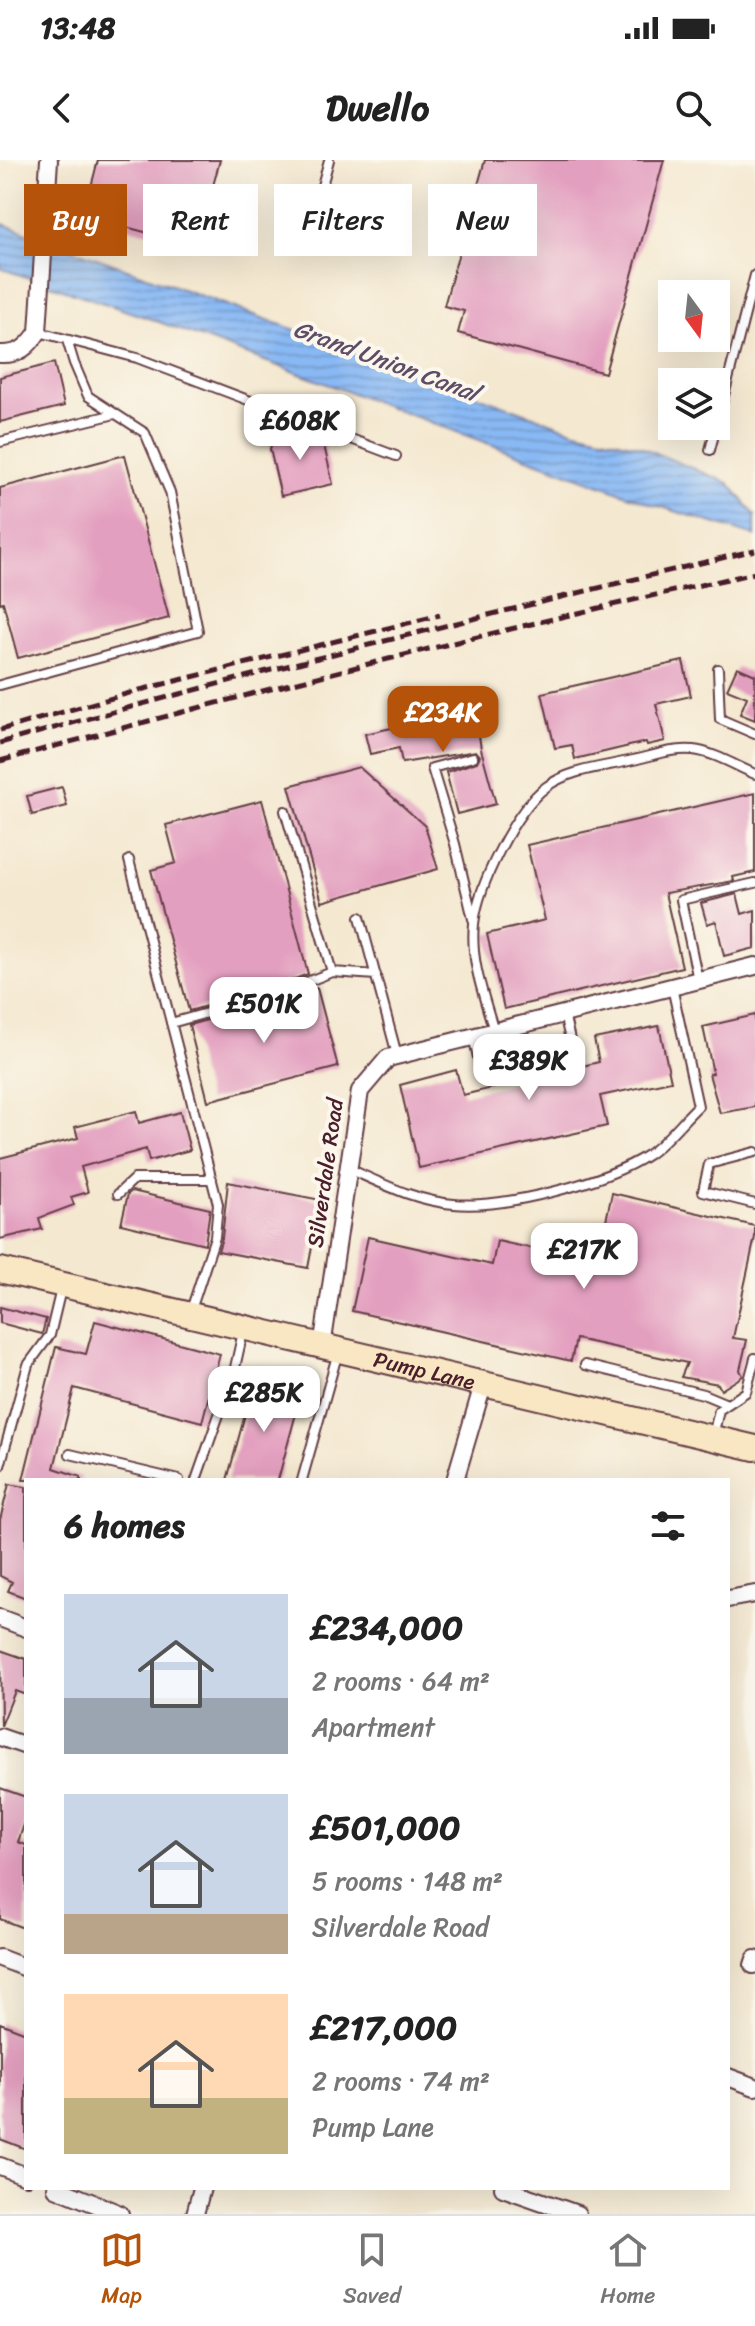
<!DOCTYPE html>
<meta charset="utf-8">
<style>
body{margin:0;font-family:Sriracha,sans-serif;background:#f6f6f6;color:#222;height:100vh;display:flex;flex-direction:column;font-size:30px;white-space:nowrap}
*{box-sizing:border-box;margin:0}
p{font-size:26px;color:#767676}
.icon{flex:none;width:44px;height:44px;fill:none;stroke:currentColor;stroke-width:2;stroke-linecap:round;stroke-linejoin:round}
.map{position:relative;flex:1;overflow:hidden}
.details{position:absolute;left:24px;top:1318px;width:706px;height:712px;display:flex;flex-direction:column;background:#fff;border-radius:0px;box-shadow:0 8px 32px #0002}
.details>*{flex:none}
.guide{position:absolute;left:24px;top:24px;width:708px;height:72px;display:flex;gap:16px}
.needle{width:52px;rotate:165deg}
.buttons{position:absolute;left:658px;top:120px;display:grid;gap:16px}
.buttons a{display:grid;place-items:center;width:72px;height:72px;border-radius:0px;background:#fff;box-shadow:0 8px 32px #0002;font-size:40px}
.price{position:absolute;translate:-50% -68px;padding:0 18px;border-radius:16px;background:#fff;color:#222;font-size:26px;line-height:52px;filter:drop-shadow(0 2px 4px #0008)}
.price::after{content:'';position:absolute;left:50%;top:48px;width:24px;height:18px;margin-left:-12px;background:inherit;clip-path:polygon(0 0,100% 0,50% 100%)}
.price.current{background:#b45309;color:#fff}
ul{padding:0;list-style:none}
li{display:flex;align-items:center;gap:24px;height:200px;padding:0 40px}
li span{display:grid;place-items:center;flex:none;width:224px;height:160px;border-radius:0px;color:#555}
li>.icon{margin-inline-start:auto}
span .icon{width:96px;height:96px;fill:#fffc;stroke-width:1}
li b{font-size:34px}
h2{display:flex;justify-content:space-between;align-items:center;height:96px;padding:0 40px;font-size:34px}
.pill{padding:0 28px;border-radius:0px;background:#fff;box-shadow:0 8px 32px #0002;font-size:28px;line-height:72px}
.pill.current{background:#b45309;color:#fff}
.status{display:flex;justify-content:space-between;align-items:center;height:56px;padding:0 40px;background:#fff;direction:ltr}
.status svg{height:22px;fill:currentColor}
header{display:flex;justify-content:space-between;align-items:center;height:104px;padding:0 40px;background:#fff;font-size:36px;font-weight:800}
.tab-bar{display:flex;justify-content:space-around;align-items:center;height:112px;border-top:2px solid #e0e0e0;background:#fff;font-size:22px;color:#767676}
.tab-bar a{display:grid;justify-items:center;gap:4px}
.tab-bar .current{color:#b45309}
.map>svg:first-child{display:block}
.water{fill:url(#water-rules);stroke:#6a6c90;stroke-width:2}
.building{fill:#e39fbf}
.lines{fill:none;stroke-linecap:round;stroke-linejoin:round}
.lane-casing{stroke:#643d44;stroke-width:12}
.street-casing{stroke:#643d44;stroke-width:20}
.secondary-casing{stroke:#643d44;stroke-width:28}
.lane{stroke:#fff;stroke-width:8}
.street{stroke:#fff;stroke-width:16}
.secondary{stroke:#f9e7c3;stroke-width:24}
.rail{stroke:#4a1f2b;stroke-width:5;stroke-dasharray:12 6;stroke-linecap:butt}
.labels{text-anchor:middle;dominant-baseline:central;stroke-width:8;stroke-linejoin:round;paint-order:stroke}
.street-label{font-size:22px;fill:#4a1f2b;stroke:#fbf7ec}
.water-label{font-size:24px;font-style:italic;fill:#5d4d67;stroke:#fbf7ec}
</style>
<div class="status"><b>13:48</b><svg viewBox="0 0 49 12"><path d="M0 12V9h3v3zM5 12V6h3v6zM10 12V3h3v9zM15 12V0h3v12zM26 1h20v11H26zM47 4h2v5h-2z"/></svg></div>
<header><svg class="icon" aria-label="back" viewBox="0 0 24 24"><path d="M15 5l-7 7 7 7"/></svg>Dwello<svg class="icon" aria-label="search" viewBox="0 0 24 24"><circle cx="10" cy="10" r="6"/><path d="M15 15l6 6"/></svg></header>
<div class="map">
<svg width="755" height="2054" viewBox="0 0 755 2054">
<defs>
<pattern id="water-rules" width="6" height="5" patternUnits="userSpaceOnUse" patternTransform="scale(2)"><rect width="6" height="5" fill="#89b9f4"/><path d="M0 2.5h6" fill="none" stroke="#7296c6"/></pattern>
</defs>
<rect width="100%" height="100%" fill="#fbf7ec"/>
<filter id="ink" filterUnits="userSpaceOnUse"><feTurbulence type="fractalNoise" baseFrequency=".0125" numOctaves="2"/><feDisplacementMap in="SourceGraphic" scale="16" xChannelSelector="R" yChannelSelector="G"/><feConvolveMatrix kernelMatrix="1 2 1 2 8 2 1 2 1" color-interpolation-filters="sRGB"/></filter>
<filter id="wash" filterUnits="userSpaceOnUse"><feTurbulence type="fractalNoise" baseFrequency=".006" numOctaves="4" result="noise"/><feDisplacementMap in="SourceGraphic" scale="32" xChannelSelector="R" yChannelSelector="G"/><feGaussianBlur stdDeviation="1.8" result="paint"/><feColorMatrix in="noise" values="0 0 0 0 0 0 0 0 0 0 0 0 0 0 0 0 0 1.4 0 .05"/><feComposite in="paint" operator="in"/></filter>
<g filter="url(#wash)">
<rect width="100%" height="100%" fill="#f4e8d0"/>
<path class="water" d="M 0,63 L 572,270 L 636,285 L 729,323 L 755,355 L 755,376 L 652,344 L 151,159 L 0,108 Z"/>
<g id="blocks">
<path class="building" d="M 98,0 L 220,0 L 202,66 L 192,63 L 186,83 L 92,58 L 98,37 L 89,35 Z
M 485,0 L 664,0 L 605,213 L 458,173 L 464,151 L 444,146 Z
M 54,203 L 64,246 L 0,262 L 0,217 Z
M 300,267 L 322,277 L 333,324 L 281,336 L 270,289 L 273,279 L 284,272 Z
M 125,295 L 169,458 L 18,498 L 3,442 L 0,443 L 0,328 Z
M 683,501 L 691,536 L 656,544 L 665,581 L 647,585 L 646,582 L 575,599 L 572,585 L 555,588 L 542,533 Z
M 737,507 L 755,515 L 755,560 L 740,554 L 747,537 L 727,529 Z
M 475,549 L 481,589 L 496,644 L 457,654 L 446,612 L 477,602 L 480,596 L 476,591 L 402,603 L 399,588 L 370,594 L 365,574 Z
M 359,607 L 425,666 L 438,709 L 322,742 L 289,626 Z
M 62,627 L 67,646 L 32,655 L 27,636 Z
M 755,633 L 755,712 L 733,717 L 734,721 L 665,733 L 682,807 L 504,849 L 487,774 L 545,760 L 527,685 Z
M 262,640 L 308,814 L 277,826 L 189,851 L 151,710 L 176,703 L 166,665 Z
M 737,734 L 742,754 L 755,750 L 755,788 L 724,796 L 716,761 L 707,764 L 701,743 Z
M 312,827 L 313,830 L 317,828 L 338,907 L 208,941 L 189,865 L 281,840 Z
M 755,855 L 755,947 L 720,953 L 709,914 L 713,913 L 703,867 Z
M 659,866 L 671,921 L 600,936 L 607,966 L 419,1008 L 400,925 L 456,910 L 463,935 L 599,902 L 594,879 Z
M 136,951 L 139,963 L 180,952 L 190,990 L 149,1001 L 146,989 L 81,1007 L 88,1032 L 71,1037 L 74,1045 L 39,1058 L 42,1069 L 0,1079 L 0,998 L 78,978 L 75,967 Z
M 228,1022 L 321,1040 L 308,1108 L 218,1091 L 222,1078 Z
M 132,1031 L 210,1049 L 205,1084 L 121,1064 L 128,1034 Z
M 612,1033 L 755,1066 L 755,1077 L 733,1178 L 747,1180 L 740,1210 L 743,1216 L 721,1230 L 718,1224 L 681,1217 L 687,1203 L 576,1179 L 571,1201 L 352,1151 L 368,1077 L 492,1105 L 497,1081 L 597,1102 Z
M 0,1147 L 46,1159 L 42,1174 L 0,1163 Z
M 95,1161 L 220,1194 L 202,1262 L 74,1228 L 54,1308 L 81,1317 L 81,1320 L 23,1320 L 56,1187 L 86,1194 Z
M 254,1222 L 301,1235 L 278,1320 L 227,1320 Z
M 9,1324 L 26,1327 L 26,1438 L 8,1431 L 12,1422 L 0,1416 L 0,1360 Z
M 0,1490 L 26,1499 L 26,1535 L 15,1531 L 1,1566 Z
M 0,1628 L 26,1637 L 26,1659 L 18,1682 L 26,1685 L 26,1769 L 0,1759 Z
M 0,1863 L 26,1873 L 26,1989 L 0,1979 Z"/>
</g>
</g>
<g filter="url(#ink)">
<use href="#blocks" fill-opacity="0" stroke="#643d44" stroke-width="2"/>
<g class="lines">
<g class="lane-casing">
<path id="lane" d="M 320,33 L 329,0
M 39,172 L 137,198 L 396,296
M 0,282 L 115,254
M 710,290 L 755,115
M 718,509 L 720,559 L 755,574
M 0,525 L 198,471 L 170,332 L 145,273 L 88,236 L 74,203 L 67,180
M 285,651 L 332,812 L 376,815
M 129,700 L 218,1044 L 215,1077 L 190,1153
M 360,757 L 397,895
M 473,759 L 455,684 L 432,608 L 473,597
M 698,820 L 681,740 L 755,723
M 171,863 L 279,833 L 332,812
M 494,871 C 484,836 470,801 474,764 C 478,726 515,650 546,627 C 570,609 605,607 633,600 C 652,596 673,588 693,590 C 713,592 736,606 755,614
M 473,876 L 482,915 L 573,892 L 564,854
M 755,992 L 709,1004 L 703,1031 L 755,1044
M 349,1009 C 383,1024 416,1041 454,1044 C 503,1049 608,1022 649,994 C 667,981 682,961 698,946 L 672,827
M 118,1034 L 134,1019 L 212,1019
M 585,1205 L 703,1234 L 727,1244
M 713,1276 L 719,1250 L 746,1232 L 755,1198
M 70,1294 L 179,1320
M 0,1306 L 28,1205 L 50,1175 L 61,1129
M 196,1320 L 234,1212 L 243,1172
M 302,1320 L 338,1192"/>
</g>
<g class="street-casing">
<path id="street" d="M 0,194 C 19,195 28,187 38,172 L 49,0
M 322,1187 L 360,931 L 388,898 L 755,806
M 455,1320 L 483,1225
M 728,1439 L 755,1434
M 0,1458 L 26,1468
M 0,1577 L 26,1586
M 0,1798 L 26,1808
M 753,1805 L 755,1799
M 728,1917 L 755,1927
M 0,2006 L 26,2016
M 56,2028 L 120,2054
M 503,2028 L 577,2054
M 195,2054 L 202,2028"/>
</g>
<g class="secondary-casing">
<g id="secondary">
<path id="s1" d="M 0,1110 L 755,1288"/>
</g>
</g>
<use href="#lane" class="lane"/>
<use href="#street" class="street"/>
<use href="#secondary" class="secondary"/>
<path class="rail" d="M 0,570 L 140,530 L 440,455
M 0,583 C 250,513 502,451 755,390
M 0,601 C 250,533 501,468 755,413"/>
</g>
</g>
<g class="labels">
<g class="street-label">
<text transform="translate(325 1013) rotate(-82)">Silverdale Road</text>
<text stroke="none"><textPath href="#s1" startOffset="436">Pump Lane</textPath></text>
</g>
<g class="water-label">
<text transform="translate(386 201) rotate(20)">Grand Union Canal</text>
</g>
</g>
</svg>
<div class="buttons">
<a><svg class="needle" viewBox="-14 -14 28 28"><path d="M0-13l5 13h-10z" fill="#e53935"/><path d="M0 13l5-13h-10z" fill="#767676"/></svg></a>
<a><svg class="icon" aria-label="layers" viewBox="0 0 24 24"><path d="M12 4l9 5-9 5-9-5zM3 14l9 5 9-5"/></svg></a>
</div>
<b class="price" style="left:300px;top:302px">£608K</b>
<b class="price current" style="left:443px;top:594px">£234K</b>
<b class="price" style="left:264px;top:885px">£501K</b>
<b class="price" style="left:529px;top:942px">£389K</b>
<b class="price" style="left:584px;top:1131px">£217K</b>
<b class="price" style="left:264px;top:1274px">£285K</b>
<div class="guide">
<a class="pill current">Buy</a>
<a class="pill">Rent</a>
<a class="pill">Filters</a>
<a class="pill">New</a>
</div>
<section class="details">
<h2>6 homes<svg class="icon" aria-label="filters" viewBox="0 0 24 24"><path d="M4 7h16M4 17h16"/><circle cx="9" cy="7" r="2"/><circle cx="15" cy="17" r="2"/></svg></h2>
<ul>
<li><span style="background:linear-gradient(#c9d6e8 65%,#9aa5b1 0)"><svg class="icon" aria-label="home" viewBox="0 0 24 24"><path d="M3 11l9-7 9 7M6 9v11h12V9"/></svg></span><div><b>£234,000</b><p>2 rooms · 64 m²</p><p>Apartment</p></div></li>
<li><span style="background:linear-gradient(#c9d6e8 75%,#b9a48a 0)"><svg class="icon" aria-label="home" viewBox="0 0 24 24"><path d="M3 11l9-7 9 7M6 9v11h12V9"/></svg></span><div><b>£501,000</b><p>5 rooms · 148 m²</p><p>Silverdale Road</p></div></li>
<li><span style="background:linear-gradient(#ffd9b3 65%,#c2b280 0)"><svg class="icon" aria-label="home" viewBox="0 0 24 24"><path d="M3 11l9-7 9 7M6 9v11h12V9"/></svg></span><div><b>£217,000</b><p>2 rooms · 74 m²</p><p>Pump Lane</p></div></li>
</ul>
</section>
</div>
<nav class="tab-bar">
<a class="current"><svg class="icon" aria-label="map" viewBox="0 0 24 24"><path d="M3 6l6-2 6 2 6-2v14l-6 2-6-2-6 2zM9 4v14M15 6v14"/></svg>Map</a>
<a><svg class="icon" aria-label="saved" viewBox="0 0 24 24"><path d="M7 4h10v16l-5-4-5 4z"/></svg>Saved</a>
<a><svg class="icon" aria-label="home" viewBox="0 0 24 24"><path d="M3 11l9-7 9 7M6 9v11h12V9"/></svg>Home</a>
</nav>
